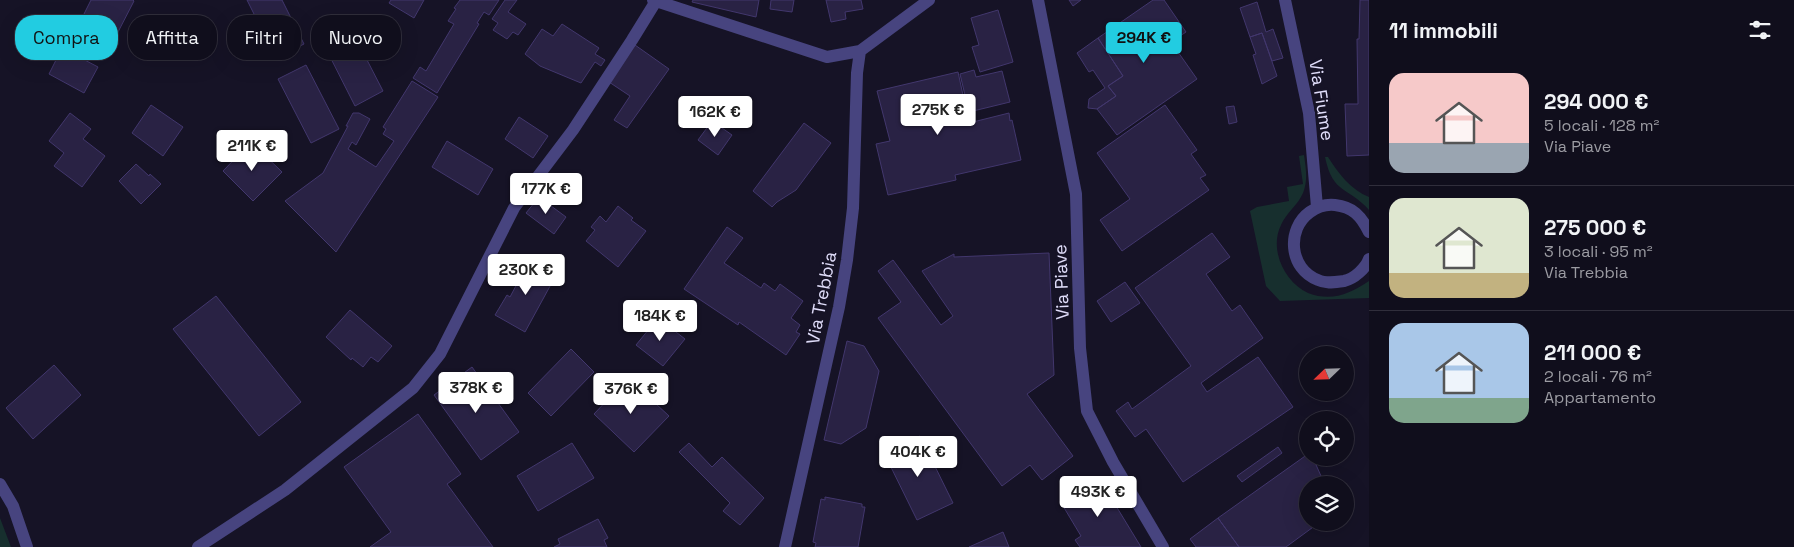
<!DOCTYPE html>
<html lang="it">
<meta charset="utf-8">
<style>
body{margin:0;font-family:"Space Grotesk",sans-serif;background:#1e1c29;color:#f1f3f6;height:100vh;display:flex;flex-direction:column;font-size:19px;white-space:nowrap}
*{box-sizing:border-box;margin:0}
p{font-size:16px;color:#9c9ca3}
.icon{flex:none;width:28px;height:28px;fill:none;stroke:currentColor;stroke-width:2;stroke-linecap:round;stroke-linejoin:round}
.map{position:relative;flex:1;overflow:hidden}
.side{display:flex;flex-direction:column;background:#100e1c;width:425px}
.side>*{flex:none}
.hud{position:absolute;left:15px;top:15px;width:475px;height:45px;display:flex;gap:10px}
.needle{width:32px;rotate:247deg}
.tools{position:absolute;left:1299px;top:346px;display:grid;gap:10px}
.tools a{display:grid;place-items:center;width:55px;height:55px;border-radius:50%;background:#100e1c;box-shadow:0 5px 20px #0002,0 0 0 1px #302e3b;font-size:25px}
.price{position:absolute;translate:-50% -42px;padding:0 11px;border-radius:5px;background:#fff;color:#222;font-size:16px;line-height:32px;filter:drop-shadow(0 1px 2px #0008)}
.price::after{content:'';position:absolute;left:50%;top:30px;width:15px;height:11px;margin-left:-8px;background:inherit;clip-path:polygon(0 0,100% 0,50% 100%)}
.price.current{background:#22cce1;color:#111}
ul{padding:0;list-style:none}
li{display:flex;align-items:center;gap:15px;height:125px;padding:0 20px}
li+li{border-top:1px solid #302e3b}
li span{display:grid;place-items:center;flex:none;width:140px;height:100px;border-radius:15px;color:#555}
li>.icon{margin-inline-start:auto}
span .icon{width:60px;height:60px;fill:#fffc;stroke-width:1}
li b{font-size:21px}
h2{display:flex;justify-content:space-between;align-items:center;height:60px;padding:0 20px;font-size:21px}
.tag{padding:0 18px;border-radius:20px;background:#100e1c;box-shadow:0 5px 20px #0002,0 0 0 1px #302e3b;font-size:18px;line-height:45px}
.tag.current{background:#22cce1;color:#111}
main{display:flex;flex:1;min-height:0}
.map>svg:first-child{display:block}
.green{fill:#172f2e}
.building{fill:#292244;stroke:#42376d}
.lines{fill:none;stroke-linecap:round;stroke-linejoin:round}
.minor{stroke:#47447f;stroke-width:12}
.labels{text-anchor:middle;dominant-baseline:central;stroke-width:5;stroke-linejoin:round;paint-order:stroke}
.street-label{font-size:18px;fill:#e0ddfa;stroke:#161326}
</style>
<main>
<div class="map">
<svg width="1369" height="547" viewBox="0 0 1369 547">
<rect width="100%" height="100%" fill="#161326"/>
<path class="green" d="M 1304,155 C 1306,169 1308,180 1303,193 C 1298,205 1286,213 1281,225 C 1269,249 1284,282 1308,293 C 1331,302 1350,294 1369,281 L 1369,298 L 1280,301 L 1266,286 L 1250,211 L 1257,207 L 1289,201 L 1287,187 L 1303,184 L 1299,156 Z
M 1325,157 L 1328,157 C 1338,173 1351,190 1369,197 L 1369,210 C 1348,186 1333,195 1325,157 Z
M 0,518 L 11,547 L 0,547 Z"/>
<path class="building" d="M 91,0 L 133,0 L 134,1 L 117,34 L 83,16 Z
M 247,0 L 282,0 L 304,44 L 276,58 Z
M 391,0 L 424,0 L 414,18 L 389,3 Z
M 460,0 L 499,0 L 489,15 L 484,12 L 477,23 L 479,24 L 437,93 L 413,78 L 420,67 L 426,71 L 454,24 L 448,21 L 456,9 L 454,8 Z
M 505,0 L 517,0 L 508,12 L 526,24 L 518,35 L 513,32 L 507,39 L 493,30 L 498,23 L 492,19 Z
M 693,0 L 759,0 L 756,17 L 692,2 Z
M 771,0 L 794,0 L 792,12 L 770,9 Z
M 826,0 L 861,0 L 863,9 L 845,12 L 846,19 L 831,22 Z
M 1069,0 L 1081,0 L 1073,6 Z
M 1153,0 L 1164,0 L 1186,32 L 1171,42 L 1197,79 L 1117,135 L 1097,109 L 1116,96 L 1108,86 L 1123,76 L 1098,38 Z
M 1360,0 L 1369,0 L 1369,155 L 1347,156 L 1345,104 L 1358,104 L 1357,39 L 1359,39 Z
M 1257,2 L 1266,32 L 1273,29 L 1283,58 L 1272,61 L 1262,33 L 1250,37 L 1240,8 Z
M 998,10 L 1013,62 L 980,72 L 972,47 L 979,45 L 971,18 Z
M 562,24 L 599,48 L 595,54 L 605,60 L 601,66 L 595,62 L 581,83 L 540,66 L 525,54 L 542,29 L 553,36 Z
M 350,27 L 383,91 L 355,106 L 322,41 Z
M 1262,33 L 1277,76 L 1262,84 L 1253,55 L 1256,54 L 1250,37 Z
M 1098,38 L 1123,76 L 1108,86 L 1116,96 L 1097,109 L 1088,108 L 1089,99 L 1105,88 L 1093,70 L 1089,72 L 1077,53 Z
M 635,45 L 669,69 L 627,128 L 614,120 L 630,96 L 609,82 Z
M 62,48 L 98,67 L 84,93 L 49,74 Z
M 306,65 L 339,129 L 311,143 L 278,79 Z
M 974,70 L 976,77 L 1002,71 L 1010,102 L 969,112 L 960,74 Z
M 958,72 L 969,123 L 1009,113 L 1010,121 L 1012,120 L 1021,160 L 955,175 L 956,180 L 888,195 L 876,144 L 890,141 L 877,91 Z
M 412,81 L 438,97 L 336,252 L 285,201 L 323,173 L 348,126 L 346,126 L 353,113 L 359,113 L 370,119 L 356,145 L 352,142 L 348,149 L 376,167 L 394,141 L 383,134 L 386,129 L 383,127 Z
M 151,105 L 183,127 L 163,156 L 132,133 Z
M 1165,105 L 1197,150 L 1191,154 L 1206,175 L 1200,178 L 1209,190 L 1122,251 L 1100,220 L 1130,199 L 1097,153 Z
M 1234,106 L 1237,122 L 1229,124 L 1226,107 Z
M 70,113 L 91,129 L 83,139 L 105,156 L 82,187 L 54,166 L 64,153 L 49,141 Z
M 519,117 L 548,136 L 533,158 L 505,139 Z
M 712,121 L 732,135 L 718,155 L 698,140 Z
M 804,123 L 831,143 L 796,190 L 777,202 L 772,207 L 753,191 Z
M 447,141 L 493,169 L 478,195 L 432,167 Z
M 251,142 L 282,172 L 253,201 L 223,171 Z
M 136,164 L 149,176 L 150,174 L 161,184 L 141,204 L 119,181 Z
M 539,197 L 566,217 L 554,234 L 526,213 Z
M 618,206 L 633,218 L 631,220 L 646,231 L 618,267 L 586,241 L 595,230 L 591,227 L 600,216 L 606,222 Z
M 727,227 L 743,238 L 724,263 L 761,288 L 764,283 L 775,291 L 780,284 L 803,301 L 791,318 L 800,325 L 796,332 L 800,334 L 786,355 L 739,322 L 738,325 L 684,289 Z
M 1212,233 L 1230,257 L 1206,274 L 1232,311 L 1240,305 L 1263,338 L 1201,383 L 1207,392 L 1258,357 L 1293,407 L 1183,482 L 1146,429 L 1135,437 L 1116,411 L 1128,402 L 1132,409 L 1191,366 L 1135,288 Z
M 1049,253 L 1054,375 L 1027,394 L 1073,456 L 1042,480 L 1030,465 L 1002,486 L 878,318 L 901,302 L 878,271 L 893,260 L 941,325 L 953,316 L 922,271 L 954,254 L 954,257 Z
M 526,260 L 555,277 L 525,332 L 495,315 L 507,295 L 510,297 L 518,282 L 515,280 Z
M 1125,282 L 1140,303 L 1111,322 L 1097,301 Z
M 216,296 L 301,402 L 259,436 L 173,329 Z
M 350,310 L 392,346 L 378,362 L 371,357 L 363,367 L 352,358 L 351,360 L 326,337 Z
M 658,318 L 685,339 L 663,366 L 636,345 Z
M 847,341 L 864,346 L 879,371 L 866,428 L 841,444 L 824,440 Z
M 571,349 L 594,372 L 551,416 L 528,393 Z
M 54,365 L 81,395 L 33,439 L 6,408 Z
M 472,367 L 519,432 L 481,460 L 434,395 Z
M 628,378 L 669,416 L 634,452 L 594,414 Z
M 418,414 L 461,474 L 447,484 L 493,547 L 370,547 L 391,532 L 344,467 Z
M 920,436 L 953,503 L 917,520 L 884,453 Z
M 572,443 L 594,478 L 538,511 L 517,476 Z
M 689,443 L 712,467 L 722,457 L 764,498 L 740,525 L 723,511 L 730,503 L 679,452 Z
M 1278,447 L 1282,453 L 1242,482 L 1237,476 Z
M 1308,454 L 1308,458 L 1313,458 L 1325,485 L 1308,485 L 1308,522 L 1320,522 L 1286,547 L 1239,547 L 1218,518 Z
M 1099,478 L 1141,547 L 1080,547 L 1075,540 L 1081,536 L 1060,501 Z
M 825,497 L 862,504 L 862,507 L 865,507 L 858,547 L 815,547 L 816,543 L 813,542 L 821,499 L 825,500 Z
M 1218,518 L 1239,547 L 1196,547 L 1190,539 Z
M 598,519 L 608,538 L 604,540 L 607,547 L 554,547 L 560,544 L 558,539 Z
M 1003,532 L 1009,547 L 969,547 Z"/>
<g class="lines">
<path class="minor" d="M 653,0 L 827,57 L 860,51 L 929,0
M 1038,0 L 1076,194 L 1080,348 L 1087,411 L 1113,462 L 1163,547
M 1285,0 L 1309,113 L 1317,207
M 1369,232 C 1361,216 1353,207 1335,205 C 1326,204 1317,207 1310,212 C 1286,229 1289,269 1318,280 C 1326,284 1335,282 1344,281 C 1354,279 1366,268 1369,259
M 0,484 L 13,506 L 27,547
M 198,547 L 285,490 L 413,388 L 440,354 L 514,208 L 573,130 L 632,40 L 656,1
M 785,547 L 839,307 L 847,260 L 853,208 L 857,73 L 860,51"/>
</g>
<g class="labels">
<g class="street-label">
<text transform="translate(1322 100) rotate(81)">Via Fiume</text>
<text transform="translate(1061 282) rotate(-92)">Via Piave</text>
<text transform="translate(821 298) rotate(-79)">Via Trebbia</text>
</g>
</g>
</svg>
<div class="tools">
<a><svg class="needle" viewBox="-14 -14 28 28"><path d="M0-13l5 13h-10z" fill="#e53935"/><path d="M0 13l5-13h-10z" fill="#9c9ca3"/></svg></a>
<a><svg class="icon" aria-label="locate" viewBox="0 0 24 24"><circle cx="12" cy="12" r="6"/><path d="M12 2v4M12 18v4M2 12h4M18 12h4"/></svg></a>
<a><svg class="icon" aria-label="layers" viewBox="0 0 24 24"><path d="M12 4l9 5-9 5-9-5zM3 14l9 5 9-5"/></svg></a>
</div>
<b class="price current" style="left:1144px;top:64px">294K €</b>
<b class="price" style="left:938px;top:136px">275K €</b>
<b class="price" style="left:715px;top:138px">162K €</b>
<b class="price" style="left:252px;top:172px">211K €</b>
<b class="price" style="left:546px;top:215px">177K €</b>
<b class="price" style="left:526px;top:296px">230K €</b>
<b class="price" style="left:660px;top:342px">184K €</b>
<b class="price" style="left:476px;top:414px">378K €</b>
<b class="price" style="left:631px;top:415px">376K €</b>
<b class="price" style="left:918px;top:478px">404K €</b>
<b class="price" style="left:1098px;top:518px">493K €</b>
<div class="hud">
<a class="tag current">Compra</a>
<a class="tag">Affitta</a>
<a class="tag">Filtri</a>
<a class="tag">Nuovo</a>
</div>
</div>
<section class="side">
<h2>11 immobili<svg class="icon" aria-label="filters" viewBox="0 0 24 24"><path d="M4 7h16M4 17h16"/><circle cx="9" cy="7" r="2"/><circle cx="15" cy="17" r="2"/></svg></h2>
<ul>
<li><span style="background:linear-gradient(#f6c9c9 70%,#9aa5b1 0)"><svg class="icon" aria-label="home" viewBox="0 0 24 24"><path d="M3 11l9-7 9 7M6 9v11h12V9"/></svg></span><div><b>294 000 €</b><p>5 locali · 128 m²</p><p>Via Piave</p></div></li>
<li><span style="background:linear-gradient(#dfe7d0 75%,#c2b280 0)"><svg class="icon" aria-label="home" viewBox="0 0 24 24"><path d="M3 11l9-7 9 7M6 9v11h12V9"/></svg></span><div><b>275 000 €</b><p>3 locali · 95 m²</p><p>Via Trebbia</p></div></li>
<li><span style="background:linear-gradient(#a9c7e8 75%,#7fa58c 0)"><svg class="icon" aria-label="home" viewBox="0 0 24 24"><path d="M3 11l9-7 9 7M6 9v11h12V9"/></svg></span><div><b>211 000 €</b><p>2 locali · 76 m²</p><p>Appartamento</p></div></li>
</ul>
</section>
</main>
